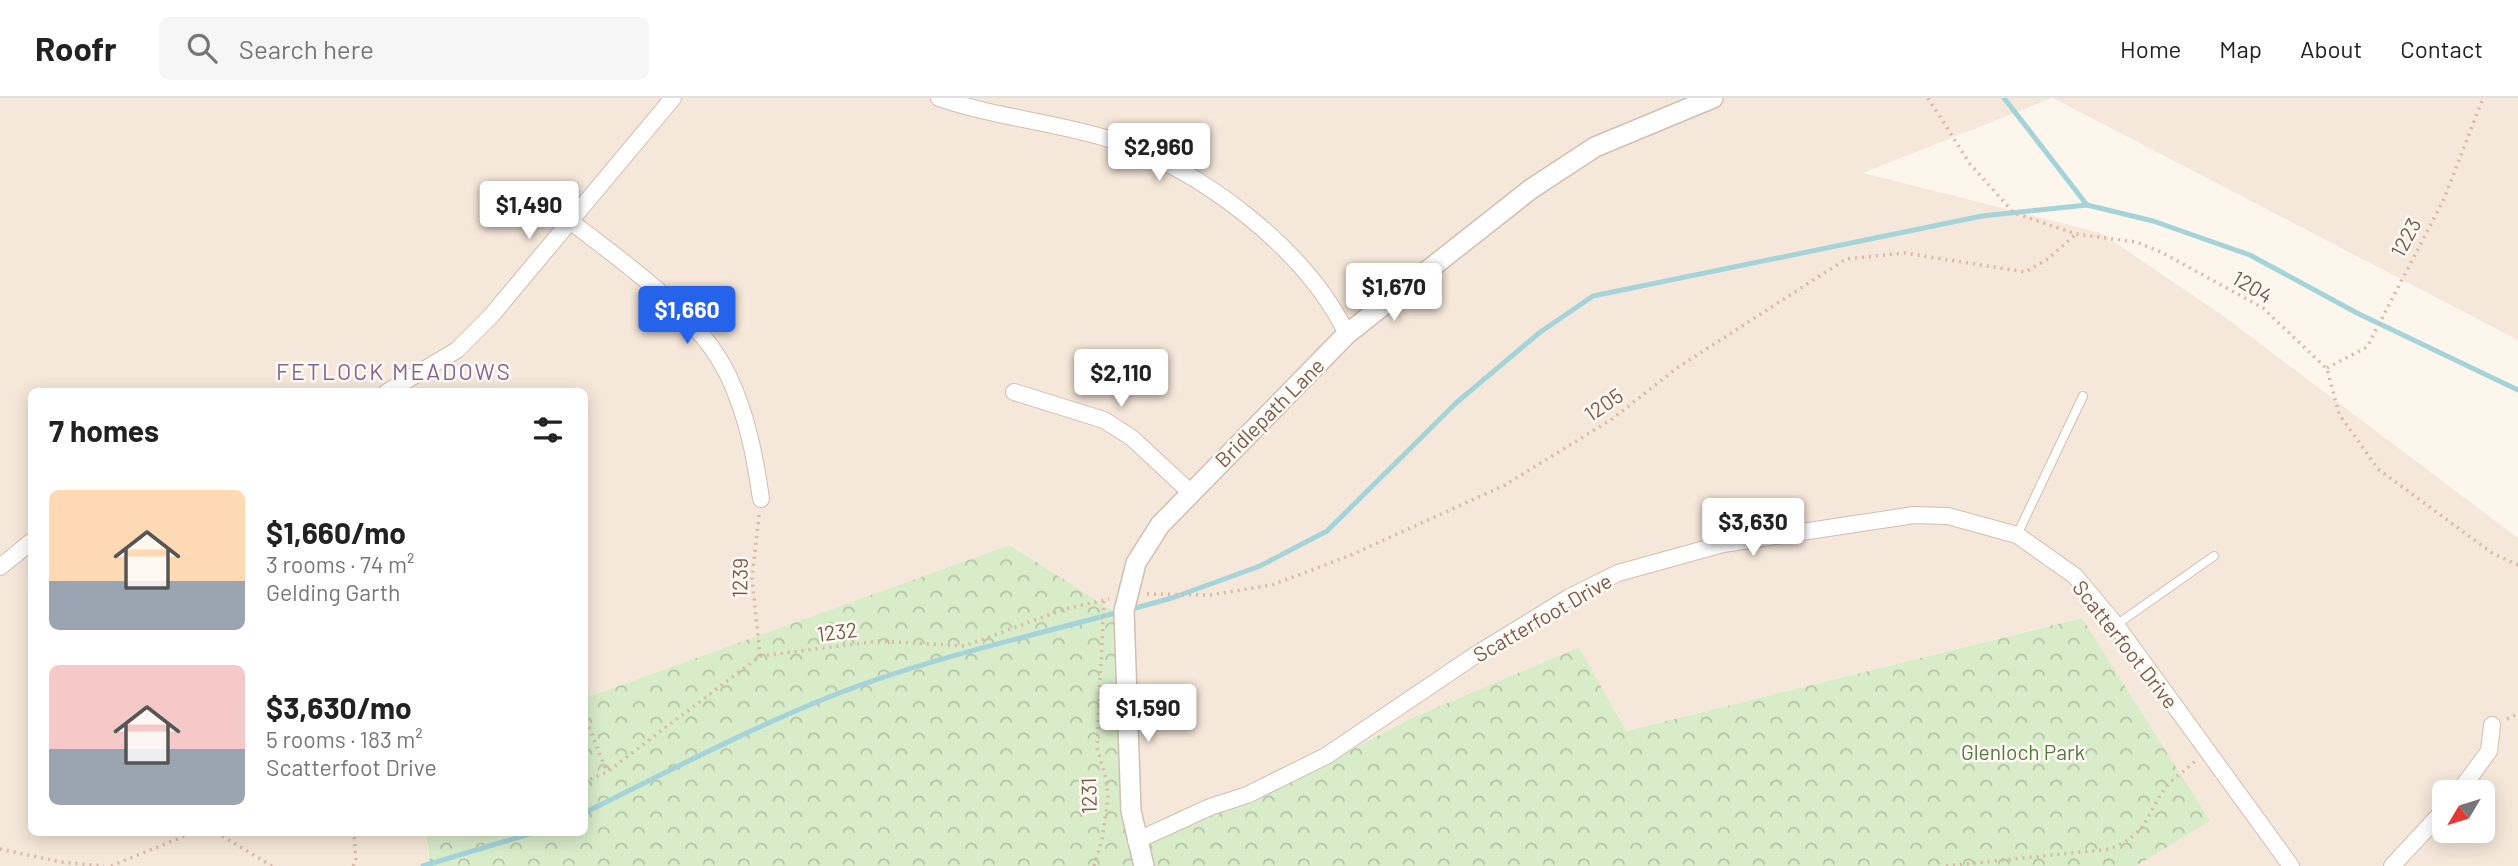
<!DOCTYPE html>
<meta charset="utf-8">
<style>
body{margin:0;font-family:Barlow,sans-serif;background:#f6f6f6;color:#222;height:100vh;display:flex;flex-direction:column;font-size:26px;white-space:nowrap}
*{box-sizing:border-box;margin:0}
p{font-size:23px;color:#767676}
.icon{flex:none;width:38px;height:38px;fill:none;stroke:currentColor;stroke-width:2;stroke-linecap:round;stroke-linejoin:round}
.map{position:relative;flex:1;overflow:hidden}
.side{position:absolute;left:28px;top:290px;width:560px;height:448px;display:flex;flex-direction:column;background:#fff;border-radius:10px;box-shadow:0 4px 18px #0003}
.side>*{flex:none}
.needle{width:46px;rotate:232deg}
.controls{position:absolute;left:2432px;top:682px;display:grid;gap:14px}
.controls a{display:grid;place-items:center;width:63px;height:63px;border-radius:10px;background:#fff;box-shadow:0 4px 18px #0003;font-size:35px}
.price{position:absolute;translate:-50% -60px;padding:0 16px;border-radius:7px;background:#fff;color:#222;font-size:23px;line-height:46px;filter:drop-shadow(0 2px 4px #0008)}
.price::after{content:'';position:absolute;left:50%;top:42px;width:21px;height:16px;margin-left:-10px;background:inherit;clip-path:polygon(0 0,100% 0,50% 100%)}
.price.active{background:#2563eb;color:#fff}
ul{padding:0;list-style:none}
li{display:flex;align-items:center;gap:21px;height:175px;padding:0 21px}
li span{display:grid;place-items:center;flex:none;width:196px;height:140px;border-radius:10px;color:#555}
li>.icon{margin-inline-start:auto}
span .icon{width:84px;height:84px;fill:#fffc;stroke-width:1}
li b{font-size:30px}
h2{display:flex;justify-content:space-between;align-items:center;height:84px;padding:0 21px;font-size:30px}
header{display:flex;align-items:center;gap:42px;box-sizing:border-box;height:98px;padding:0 35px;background:#fff;border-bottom:2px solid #e0e0e0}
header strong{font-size:33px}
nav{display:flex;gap:38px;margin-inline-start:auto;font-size:24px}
.search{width:490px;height:63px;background:#f6f6f6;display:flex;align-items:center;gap:18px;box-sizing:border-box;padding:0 24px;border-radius:10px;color:#767676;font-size:26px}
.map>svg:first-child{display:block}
.residential{fill:#f5e8da;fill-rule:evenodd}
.park{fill:url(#park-crowns)}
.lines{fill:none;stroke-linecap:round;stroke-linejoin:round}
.stream{stroke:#a5d3da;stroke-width:5}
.service-casing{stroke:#d1beb0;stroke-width:10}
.minor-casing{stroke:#d1beb0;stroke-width:18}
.tertiary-casing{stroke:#d1beb0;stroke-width:22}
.path{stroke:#d9b8a5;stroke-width:3.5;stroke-dasharray:2 5;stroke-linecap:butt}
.service{stroke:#fff;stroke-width:8}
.minor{stroke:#fff;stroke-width:16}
.tertiary{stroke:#fff;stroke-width:19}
.labels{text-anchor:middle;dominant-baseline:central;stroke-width:5;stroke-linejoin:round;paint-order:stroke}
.street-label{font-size:21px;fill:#7a5c4d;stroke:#fffaf3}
.park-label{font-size:21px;fill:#537a41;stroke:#fffaf3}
.neighbourhood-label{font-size:23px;letter-spacing:2px;fill:#846695;stroke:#fffaf3}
</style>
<header>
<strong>Roofr</strong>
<div class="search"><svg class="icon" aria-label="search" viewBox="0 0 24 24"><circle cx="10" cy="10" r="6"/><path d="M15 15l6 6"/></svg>Search here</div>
<nav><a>Home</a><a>Map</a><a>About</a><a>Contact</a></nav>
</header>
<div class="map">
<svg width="2518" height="768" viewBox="0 0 2518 768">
<defs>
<pattern id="park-crowns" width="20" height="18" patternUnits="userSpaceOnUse" patternTransform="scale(1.75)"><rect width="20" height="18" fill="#d8ecc9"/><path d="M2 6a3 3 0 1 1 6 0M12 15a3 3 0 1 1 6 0" fill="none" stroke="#b4c2a5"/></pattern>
</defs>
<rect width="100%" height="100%" fill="#fdf6ec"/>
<path class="residential" d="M 0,0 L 2052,0 L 1863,75 L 2101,135 L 2222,217 L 2518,440 L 2518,768 L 2136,768 L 2209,723 L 2082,520 L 1625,633 L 1579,549 L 1412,620 L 1259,699 L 1156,768 L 1131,724 L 1128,523 L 1011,447 L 585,600 L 584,294 L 32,294 L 32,735 L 426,735 L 429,768 L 0,768 ZM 2445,695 L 2483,695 L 2483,733 L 2445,733 Z
M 2053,0 L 2518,0 L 2518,242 Z"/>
<path class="park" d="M 1010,447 L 1127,522 L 1131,724 L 1159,740 L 1259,699 L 1412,620 L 1579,549 L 1626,633 L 2082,520 L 2210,723 L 2136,768 L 430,768 L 426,735 L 584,735 L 585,600 Z"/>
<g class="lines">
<path class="stream" d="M 2004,0 L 2087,107
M 1128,512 L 1172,500 L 1260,468 L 1327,433 L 1456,305 L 1539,235 L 1593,198 L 1982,118 L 2087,107 L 2153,123 L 2250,157 L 2357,215 L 2518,292
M 584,715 C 667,674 749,631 834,597 C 926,561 1024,540 1119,514
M 423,768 L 533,735"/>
<g class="service-casing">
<path id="service" d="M 2017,437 L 2083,298
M 2116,527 L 2214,458"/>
</g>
<g class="minor-casing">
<path id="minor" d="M 939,0 C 994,19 1054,24 1109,41 C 1200,70 1305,150 1347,236
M 570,123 C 623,164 698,215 728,277 C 747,317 755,358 761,401
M 387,294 L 457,252 L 491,218 L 673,0
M 1014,294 L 1104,322 L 1132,340 L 1190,394
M 0,469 L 32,443
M 2458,695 L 2489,653 L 2492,627
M 1136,743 L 1210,709 L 1247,697 L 1326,658 L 1477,556 L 1568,500 L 1618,475 L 1723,446 L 1914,417 L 1948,418 L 2017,437 L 2075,478 L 2116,527 L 2291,768
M 2392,768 L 2445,711"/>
</g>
<g class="tertiary-casing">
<path id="tertiary" d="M 1144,768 L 1131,713 L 1124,513 L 1136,465 L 1160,427 L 1347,236 L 1531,91 L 1595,49 L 1713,0"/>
</g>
<path class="path" d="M 1928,0 L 1970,66 L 2014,115 L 2076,136 L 2136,144 L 2163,155 L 2263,210 L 2327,271 L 2339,316 L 2378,371 L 2492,455 L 2518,467
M 2327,270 L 2367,249 L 2444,101 L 2483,0
M 759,417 L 752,480 L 760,558
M 1147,496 L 1210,497 L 1272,487 L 1351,457 L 1505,387 L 1612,321 L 1677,270 L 1846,161 L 1905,155 L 2025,174 L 2048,161 L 2076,136
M 584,616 L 607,674
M 2507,621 L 2518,616
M 584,684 L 607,674 L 760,558 L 879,543 L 964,548 L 1065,511 L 1109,501
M 209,735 L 219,736 L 272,768
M 0,751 L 61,764 L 104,768
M 111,768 L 192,735
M 353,768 L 356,764 L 354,735
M 1094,768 L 1102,742 L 1108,700 L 1106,680 L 1097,650 L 1104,502
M 1946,768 L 2110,751 C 2152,733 2143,719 2167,688 C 2174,679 2187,672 2195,663"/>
<use href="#service" class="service"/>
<use href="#minor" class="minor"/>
<use href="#tertiary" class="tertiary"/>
</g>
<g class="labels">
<g class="street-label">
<text transform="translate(2405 139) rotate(-62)">1223</text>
<text transform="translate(2253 188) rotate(31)">1204</text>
<text transform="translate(1603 306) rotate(-34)">1205</text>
<text transform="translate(1269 314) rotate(-45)">Bridlepath Lane</text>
<text transform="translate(739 480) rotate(-89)">1239</text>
<text transform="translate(1542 519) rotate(-30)">Scatterfoot Drive</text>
<text transform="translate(837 533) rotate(-7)">1232</text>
<text transform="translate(2126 546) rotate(52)">Scatterfoot Drive</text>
<text transform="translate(1088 698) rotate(-91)">1231</text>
</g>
<g class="park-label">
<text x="2023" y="653">Glenloch Park</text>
</g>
<g class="neighbourhood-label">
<text x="394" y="273">FETLOCK MEADOWS</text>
</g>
</g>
</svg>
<div class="controls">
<a><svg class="needle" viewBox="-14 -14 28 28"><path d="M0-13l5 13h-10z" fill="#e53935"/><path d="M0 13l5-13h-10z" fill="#767676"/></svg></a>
</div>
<b class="price" style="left:1159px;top:85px">$2,960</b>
<b class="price" style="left:529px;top:143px">$1,490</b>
<b class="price" style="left:1394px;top:225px">$1,670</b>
<b class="price active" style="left:687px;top:248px">$1,660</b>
<b class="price" style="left:1121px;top:311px">$2,110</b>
<b class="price" style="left:1753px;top:460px">$3,630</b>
<b class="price" style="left:1148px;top:646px">$1,590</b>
<section class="side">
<h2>7 homes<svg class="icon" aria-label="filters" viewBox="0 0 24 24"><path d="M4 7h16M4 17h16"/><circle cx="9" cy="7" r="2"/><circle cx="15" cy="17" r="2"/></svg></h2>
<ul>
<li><span style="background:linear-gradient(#ffd9b3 65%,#9aa5b1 0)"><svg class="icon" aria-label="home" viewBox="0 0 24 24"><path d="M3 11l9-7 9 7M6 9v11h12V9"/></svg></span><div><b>$1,660/mo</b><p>3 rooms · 74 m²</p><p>Gelding Garth</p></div></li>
<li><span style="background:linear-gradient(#f6c9c9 60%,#9aa5b1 0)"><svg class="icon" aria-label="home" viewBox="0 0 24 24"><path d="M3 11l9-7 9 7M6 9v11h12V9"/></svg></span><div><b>$3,630/mo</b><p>5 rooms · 183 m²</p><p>Scatterfoot Drive</p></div></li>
</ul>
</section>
</div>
